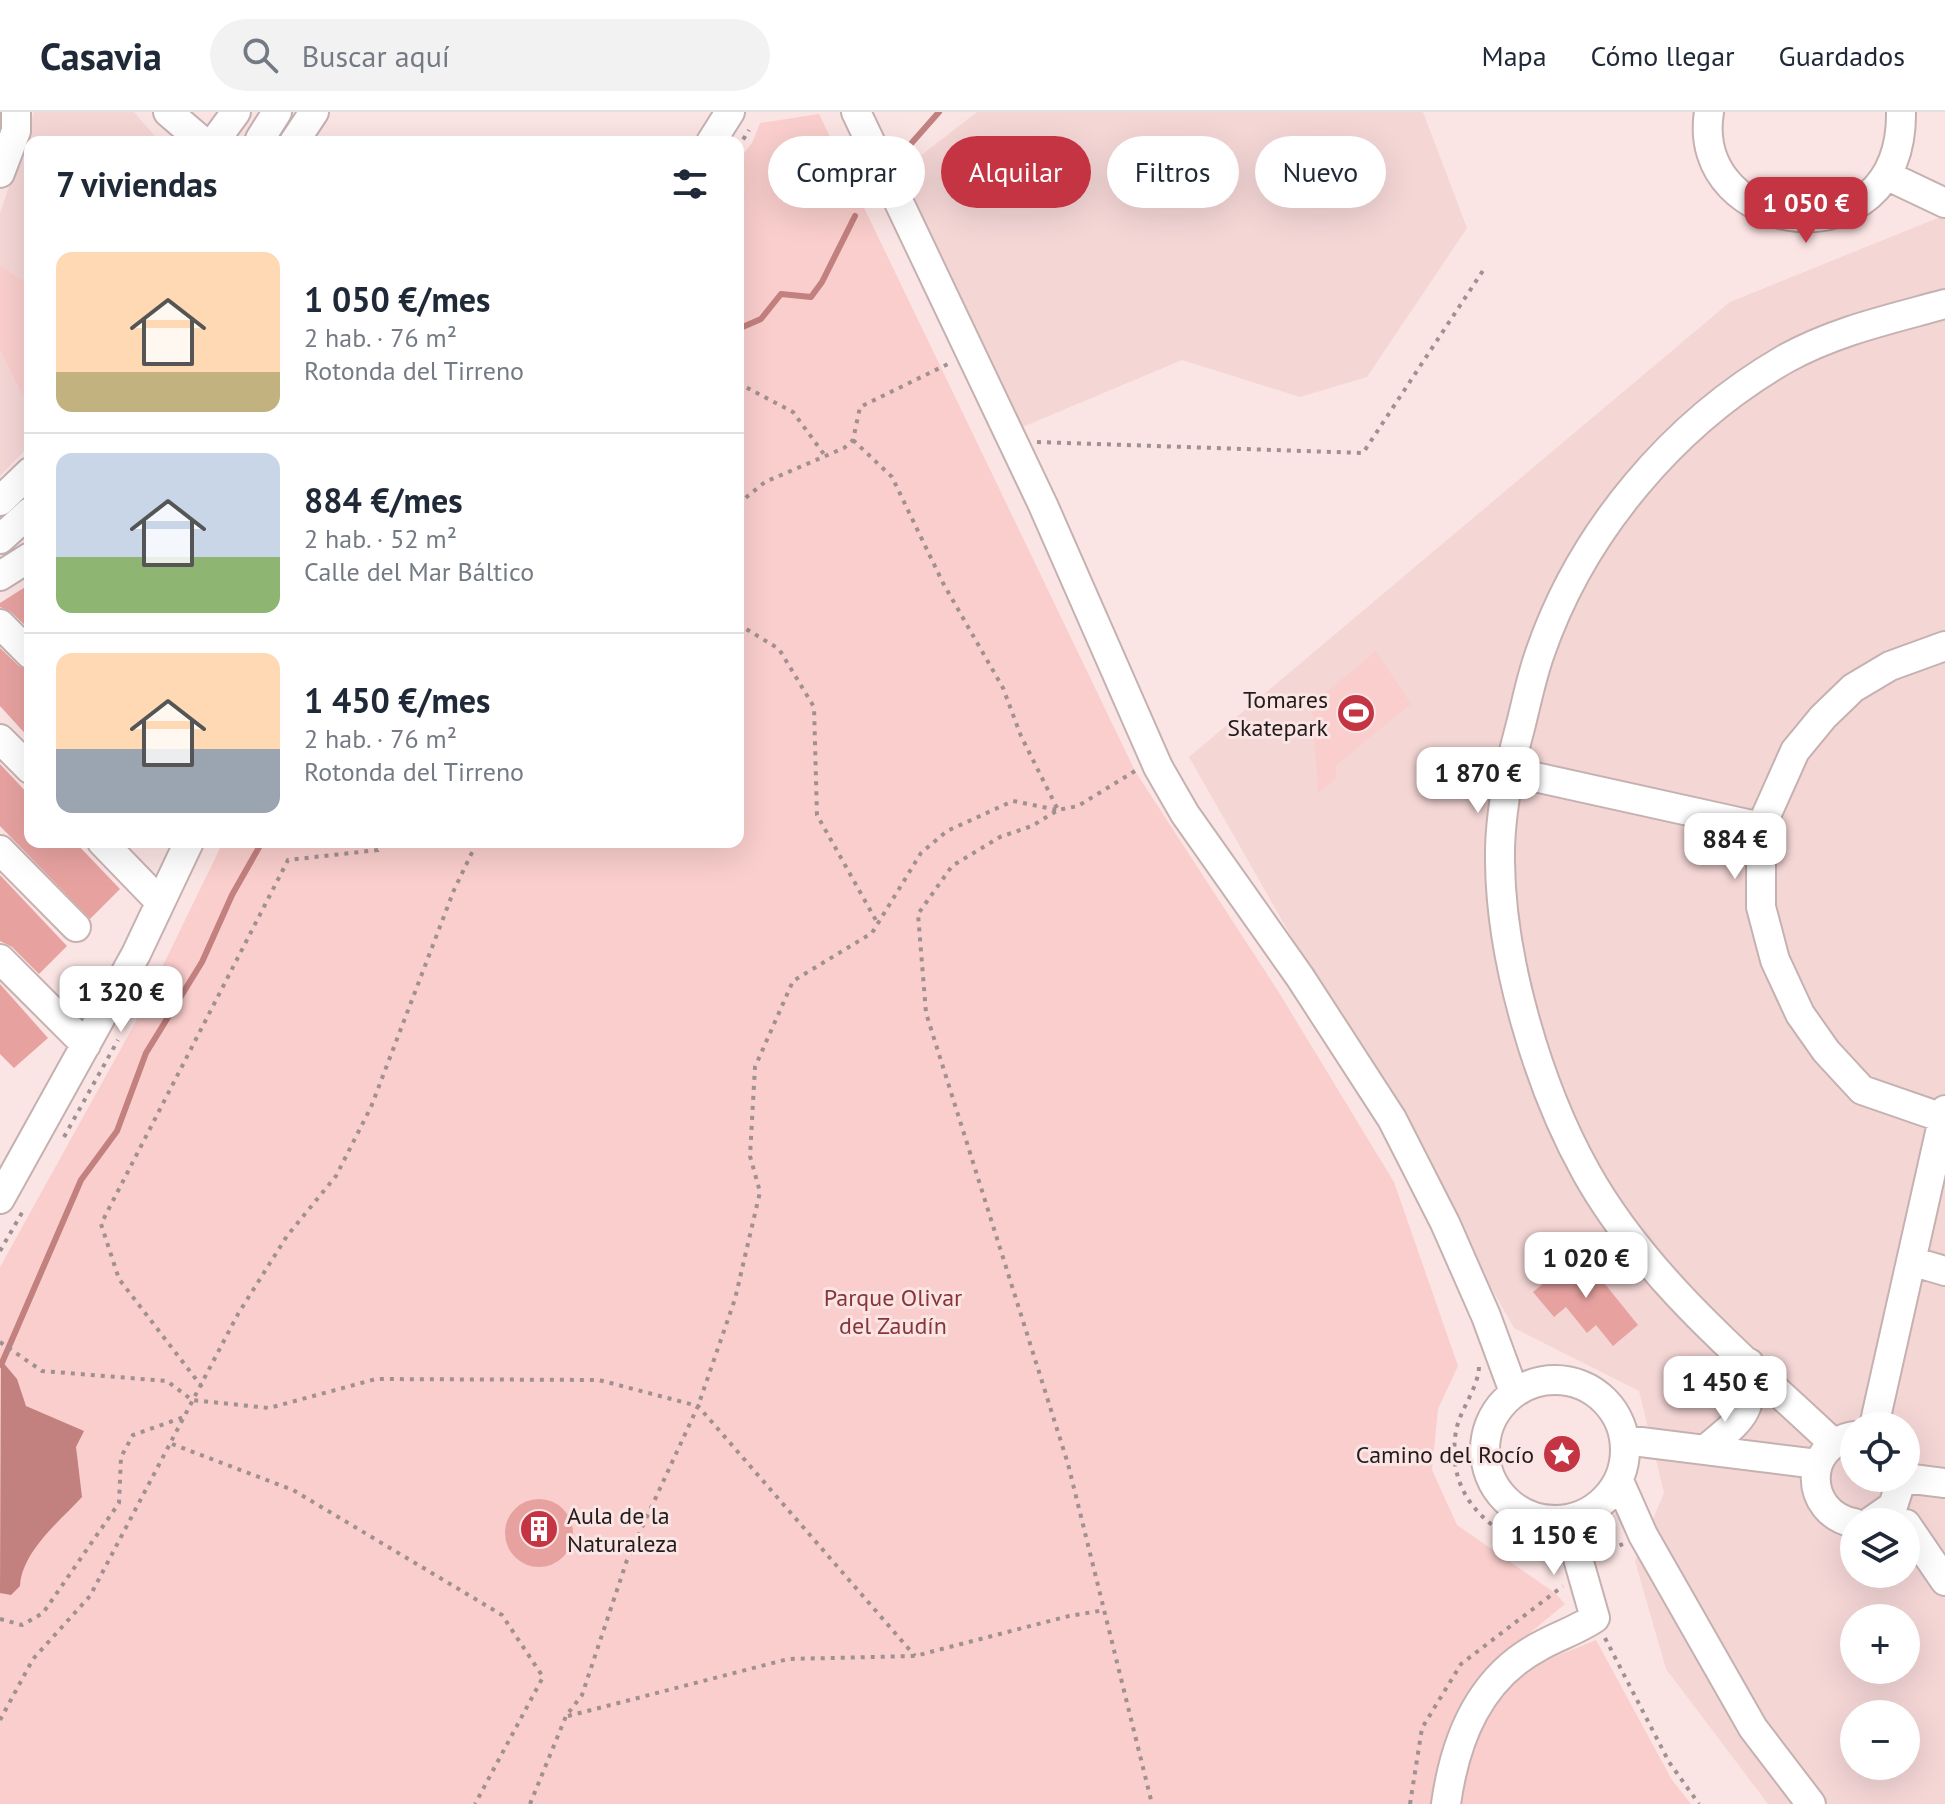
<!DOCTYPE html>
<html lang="es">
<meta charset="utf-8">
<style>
body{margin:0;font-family:"PT Sans",sans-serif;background:#f2f2f3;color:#1f2937;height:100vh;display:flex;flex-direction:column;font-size:30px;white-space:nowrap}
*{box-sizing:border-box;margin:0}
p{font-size:26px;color:#747a83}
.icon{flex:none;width:44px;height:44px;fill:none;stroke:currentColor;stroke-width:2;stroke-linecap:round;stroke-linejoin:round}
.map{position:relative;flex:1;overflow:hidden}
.side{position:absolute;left:24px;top:24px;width:720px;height:712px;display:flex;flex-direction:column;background:#fff;border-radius:16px;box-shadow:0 8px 32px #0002}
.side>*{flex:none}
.guide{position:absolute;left:768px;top:24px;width:760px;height:72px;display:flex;gap:16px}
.controls{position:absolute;left:1840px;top:1300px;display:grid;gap:16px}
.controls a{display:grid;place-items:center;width:80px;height:80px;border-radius:50%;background:#fff;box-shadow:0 8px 32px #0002;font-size:40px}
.price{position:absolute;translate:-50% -68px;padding:0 18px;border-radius:16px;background:#fff;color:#222;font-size:26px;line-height:52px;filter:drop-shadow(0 2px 4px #0008)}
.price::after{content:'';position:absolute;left:50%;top:48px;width:24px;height:18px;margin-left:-12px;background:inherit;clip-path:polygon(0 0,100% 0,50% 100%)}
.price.active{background:#c53443;color:#fff}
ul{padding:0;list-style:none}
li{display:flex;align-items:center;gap:24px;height:200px;padding:0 32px}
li+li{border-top:2px solid #e0e1e3}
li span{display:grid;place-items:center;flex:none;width:224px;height:160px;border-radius:16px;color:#555}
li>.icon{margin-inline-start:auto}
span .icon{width:96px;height:96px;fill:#fffc;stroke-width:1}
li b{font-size:34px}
h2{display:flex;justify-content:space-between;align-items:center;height:96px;padding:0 32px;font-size:34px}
.chip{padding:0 28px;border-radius:36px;background:#fff;box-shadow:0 8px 32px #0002;font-size:28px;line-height:72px}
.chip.active{background:#c53443;color:#fff}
header{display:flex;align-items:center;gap:48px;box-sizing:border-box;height:112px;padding:0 40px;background:#fff;border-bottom:2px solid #e0e1e3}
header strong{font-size:38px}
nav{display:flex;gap:44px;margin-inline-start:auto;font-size:28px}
.search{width:560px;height:72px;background:#f2f2f3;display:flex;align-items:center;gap:20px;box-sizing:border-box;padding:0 28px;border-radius:44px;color:#747a83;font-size:30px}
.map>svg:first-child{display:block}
.built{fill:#f4d6d5;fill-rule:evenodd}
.green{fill:#f9cecc}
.water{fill:#c2807f}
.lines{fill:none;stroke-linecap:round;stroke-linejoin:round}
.stream{stroke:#c2807f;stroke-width:6}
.building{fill:#e7a2a0}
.minor-casing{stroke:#c6b1b1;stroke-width:32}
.path{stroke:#a09090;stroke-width:4;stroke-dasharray:4 6;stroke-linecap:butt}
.minor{stroke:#fff;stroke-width:28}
.labels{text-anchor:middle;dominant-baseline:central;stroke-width:6;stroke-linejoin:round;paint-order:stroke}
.poi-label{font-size:24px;fill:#231c1c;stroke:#fbe5e4;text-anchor:end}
.park-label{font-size:24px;fill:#873538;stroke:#fbe5e4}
</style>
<header>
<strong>Casavia</strong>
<div class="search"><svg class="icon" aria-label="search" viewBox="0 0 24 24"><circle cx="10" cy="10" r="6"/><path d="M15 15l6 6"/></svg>Buscar aquí</div>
<nav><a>Mapa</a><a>Cómo llegar</a><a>Guardados</a></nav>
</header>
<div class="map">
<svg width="1945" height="1692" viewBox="0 0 1945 1692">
<rect width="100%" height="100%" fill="#fbe5e4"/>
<path class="built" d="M 34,0 L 134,0 L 160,30 L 30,30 L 30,173 L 0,153 L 0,101 Z
M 977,0 L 1423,0 L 1467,116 L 1367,265 L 1300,285 L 1182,248 L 1008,321 L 888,69 Z
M 1945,103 L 1945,1692 L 1768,1692 L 1666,1557 L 1635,1449 L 1664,1381 L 1639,1279 L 1514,1216 L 1189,645 L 1730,190 ZM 1854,1314 L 1906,1314 L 1906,1366 L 1854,1366 ZM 1854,1410 L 1906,1410 L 1906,1462 L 1854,1462 ZM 1854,1506 L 1906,1506 L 1906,1558 L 1854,1558 ZM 1854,1602 L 1906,1602 L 1906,1654 L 1854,1654 Z
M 0,239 L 30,299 L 30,333 L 0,364 Z"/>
<path class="green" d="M 819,2 L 1135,659 L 1278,879 L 1394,1070 L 1458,1254 L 1438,1297 L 1432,1358 L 1457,1413 L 1555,1481 L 1565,1492 L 1485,1558 L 1444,1630 L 1435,1692 L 0,1692 L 0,1155 L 134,913 L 223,730 L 738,730 L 738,48 L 752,31 L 760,11 Z
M 0,153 L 30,173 L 30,299 L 0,239 Z
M 1376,539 L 1411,592 L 1336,653 L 1336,667 L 1318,680 L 1312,592 Z
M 1596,1528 L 1672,1668 L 1691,1692 L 1453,1692 L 1481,1613 L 1523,1558 Z"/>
<path class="water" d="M 1,1248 L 17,1267 L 26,1294 L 84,1319 L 76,1335 L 82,1385 C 60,1409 22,1439 20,1474 L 11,1483 L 0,1481 Z"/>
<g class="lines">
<path class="stream" d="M 901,43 L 939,0
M 738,217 L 761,207 L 781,182 L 811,185 L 822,170 L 855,104
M 1,1253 L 81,1068 L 117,1019 L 146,941 L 202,850 L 232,783 L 262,730"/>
</g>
<path class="building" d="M 30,472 L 30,518 L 11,500 L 0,495 L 0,491 Z
M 0,536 L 19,554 L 30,559 L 30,627 L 0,594 Z
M 0,652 L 30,684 L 30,730 L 75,730 L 120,777 L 90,807 L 0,714 Z
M 0,763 L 67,834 L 39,862 L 12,835 L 0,829 Z
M 0,872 L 48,926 L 14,956 L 0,942 Z
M 1580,1141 L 1638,1213 L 1613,1234 L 1596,1213 L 1587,1221 L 1566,1195 L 1554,1205 L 1533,1180 Z
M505 1421a34 34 0 1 1 68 0a34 34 0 1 1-68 0Z"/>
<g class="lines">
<g class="minor-casing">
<path id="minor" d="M 168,0 L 203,30
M 856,0 L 1043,393 L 1158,655 L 1185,702 L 1300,865 L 1392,1007 L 1445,1111 L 1486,1204 L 1514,1280
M 1709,0 C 1689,124 1903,156 1901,0
M 260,27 L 277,0
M 214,30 L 236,0
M 294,30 L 314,0
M 711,30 L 730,0
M 0,61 L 16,19 L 16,0
M 1886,63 L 1945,91
M 0,389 L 30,360
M 0,427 L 30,400
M 0,464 L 30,445
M 0,512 L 30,542
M 0,627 L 30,657
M 1508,659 L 1761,715
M 102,730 L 160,790
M 0,738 L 76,815
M 0,847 L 86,933
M 1943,1006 L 1862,978 L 1826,939 L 1800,902 L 1775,848 L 1761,795 L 1761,715 L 1795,639 L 1823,605 L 1853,576 L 1890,554 L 1945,534
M 0,1087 L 136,842 L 189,730
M 1911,1149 L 1945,1159
M1485 1338a70 70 0 1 1 140 0a70 70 0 1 1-140 0Z
M 1874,1314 L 1945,998
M 1854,1324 C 1802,1333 1804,1401 1854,1411
M 1625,1328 L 1817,1352
M 1833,1331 C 1746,1249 1645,1166 1586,1060 C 1538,974 1501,848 1500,750 C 1499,704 1509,656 1521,612 C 1527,588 1532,563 1540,541 C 1582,419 1674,311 1785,247 C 1835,219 1891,207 1945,192
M 1707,1336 C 1743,1306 1754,1300 1749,1251
M 1905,1366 L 1945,1371
M 1619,1369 L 1643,1423 L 1753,1616 L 1811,1692
M 1870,1410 L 1893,1394 L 1902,1366
M 1906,1412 L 1945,1469
M 1446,1692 C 1455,1627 1479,1566 1540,1534 C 1558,1524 1577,1518 1595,1506 L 1567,1408"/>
</g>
<path class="path" d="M 738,36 L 749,18
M 738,271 L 793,300 L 826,345
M 853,328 L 892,365 L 943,471 L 1003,576 L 1021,624 L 1058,698
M 1037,330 L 1363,341 L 1486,154
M 738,392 L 765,370 L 844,336 L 853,328 L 860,295 L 950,251
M 738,512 L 779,537 L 814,595 L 817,703 L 878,812
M 1135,659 L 1078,694 L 1058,698 L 1032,714 L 1000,725 L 952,754 L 918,802 L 926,901 L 1068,1352 L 1152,1692
M 64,1025 L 118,928
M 0,1139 L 23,1099
M 0,1230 L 42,1259 L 167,1269 L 192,1288 L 269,1296 L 376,1267 L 599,1268 L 698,1294 L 915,1544
M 1479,1255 C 1478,1277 1460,1297 1456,1319 C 1444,1391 1497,1424 1556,1447
M 202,1275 L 119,1167 L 101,1112 L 288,748 L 378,738 L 386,730
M 172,1332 L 293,1378 L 502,1503 L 543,1565 L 475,1692
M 1601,1441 L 1623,1432
M 0,1507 L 22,1513 L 43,1501 L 119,1391 L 121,1345 L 133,1323 L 184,1305
M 1605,1526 L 1669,1650 L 1699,1692
M 568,1604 L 788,1547 L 915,1544 L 1069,1504 L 1105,1498
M 0,1608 L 33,1547 L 90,1484 L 238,1202 L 287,1124 L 336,1064 L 371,995 L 454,778 L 477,730
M 530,1692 L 566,1604 L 582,1583 L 627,1448 L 698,1294 L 735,1187 L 760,1080 L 750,1044 L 755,955 L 793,869 L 872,821 L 921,741 L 947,719 L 1013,689 L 1058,698
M 1410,1692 L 1422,1616 L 1461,1552 L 1563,1474"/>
<use href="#minor" class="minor"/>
</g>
<defs>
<g id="stadium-disc" transform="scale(2)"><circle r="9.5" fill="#c53443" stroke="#fbe5e4"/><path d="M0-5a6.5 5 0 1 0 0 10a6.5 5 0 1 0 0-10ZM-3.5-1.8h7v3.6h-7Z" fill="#fff"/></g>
<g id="sight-disc" transform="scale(2)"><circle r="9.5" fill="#c53443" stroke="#fbe5e4"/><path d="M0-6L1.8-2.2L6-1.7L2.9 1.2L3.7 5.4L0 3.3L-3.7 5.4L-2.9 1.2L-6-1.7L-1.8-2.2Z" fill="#fff"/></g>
<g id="building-disc" transform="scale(2)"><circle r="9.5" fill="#c53443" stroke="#fbe5e4"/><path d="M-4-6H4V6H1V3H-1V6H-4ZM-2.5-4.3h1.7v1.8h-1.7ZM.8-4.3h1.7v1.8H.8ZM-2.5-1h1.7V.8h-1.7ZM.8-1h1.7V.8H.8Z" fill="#fff"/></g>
</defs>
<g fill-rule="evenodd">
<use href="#stadium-disc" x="1356" y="601"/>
<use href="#sight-disc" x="1562" y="1342"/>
<use href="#building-disc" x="539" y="1417"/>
</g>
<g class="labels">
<g class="poi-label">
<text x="1328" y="587">Tomares<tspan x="1328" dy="28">Skatepark</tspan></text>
<text x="1534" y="1342">Camino del Rocío</text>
<text x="567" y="1403" text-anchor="start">Aula de la<tspan x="567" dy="28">Naturaleza</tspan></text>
</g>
<g class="park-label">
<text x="893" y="1185">Parque Olivar<tspan x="893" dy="28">del Zaudín</tspan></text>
</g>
</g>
</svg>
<div class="controls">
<a><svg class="icon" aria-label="locate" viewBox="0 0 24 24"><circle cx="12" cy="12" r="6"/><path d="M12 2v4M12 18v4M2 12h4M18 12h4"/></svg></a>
<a><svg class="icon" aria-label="layers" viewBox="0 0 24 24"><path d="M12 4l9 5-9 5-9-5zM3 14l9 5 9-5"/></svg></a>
<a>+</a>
<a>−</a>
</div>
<b class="price active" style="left:1806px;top:133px">1 050 €</b>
<b class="price" style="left:1478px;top:703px">1 870 €</b>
<b class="price" style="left:1735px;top:769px">884 €</b>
<b class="price" style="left:121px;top:922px">1 320 €</b>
<b class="price" style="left:1586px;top:1188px">1 020 €</b>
<b class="price" style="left:1725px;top:1312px">1 450 €</b>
<b class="price" style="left:1554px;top:1465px">1 150 €</b>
<div class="guide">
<a class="chip">Comprar</a>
<a class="chip active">Alquilar</a>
<a class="chip">Filtros</a>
<a class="chip">Nuevo</a>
</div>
<section class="side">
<h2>7 viviendas<svg class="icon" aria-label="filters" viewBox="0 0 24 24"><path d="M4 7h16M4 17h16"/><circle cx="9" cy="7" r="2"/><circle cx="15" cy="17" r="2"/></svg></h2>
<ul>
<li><span style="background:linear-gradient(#ffd9b3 75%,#c2b280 0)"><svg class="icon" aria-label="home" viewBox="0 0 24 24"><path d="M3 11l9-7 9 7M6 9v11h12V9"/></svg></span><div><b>1 050 €/mes</b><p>2 hab. · 76 m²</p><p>Rotonda del Tirreno</p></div></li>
<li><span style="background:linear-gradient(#c9d6e8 65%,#8fb573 0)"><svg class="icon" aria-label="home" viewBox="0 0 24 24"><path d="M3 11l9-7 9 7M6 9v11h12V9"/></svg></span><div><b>884 €/mes</b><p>2 hab. · 52 m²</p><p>Calle del Mar Báltico</p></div></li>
<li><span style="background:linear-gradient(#ffd9b3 60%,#9aa5b1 0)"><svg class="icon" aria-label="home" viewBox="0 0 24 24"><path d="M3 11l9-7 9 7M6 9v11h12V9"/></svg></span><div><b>1 450 €/mes</b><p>2 hab. · 76 m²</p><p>Rotonda del Tirreno</p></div></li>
</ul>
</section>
</div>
